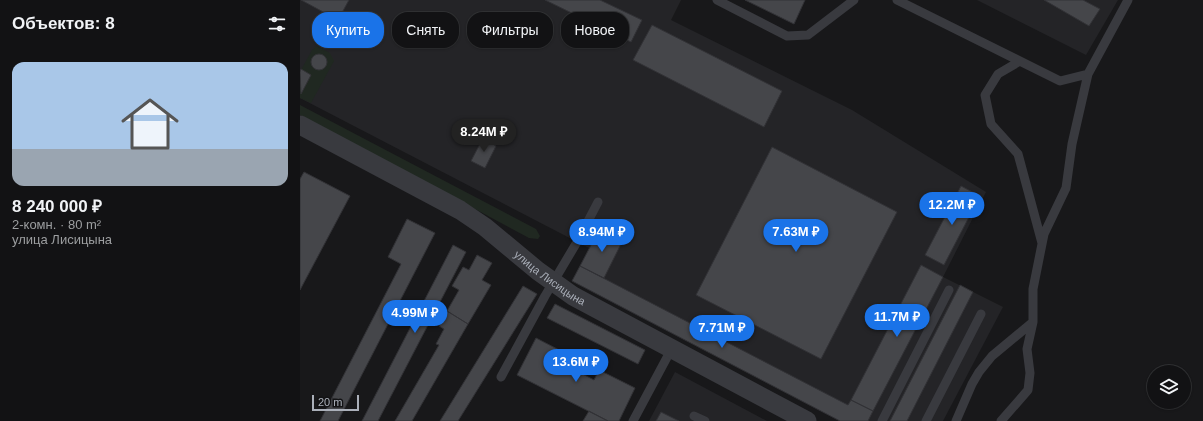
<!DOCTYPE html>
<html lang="ru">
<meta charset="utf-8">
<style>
body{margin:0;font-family:Arial,sans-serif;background:#1b1b1d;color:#f1f3f6;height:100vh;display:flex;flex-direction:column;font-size:15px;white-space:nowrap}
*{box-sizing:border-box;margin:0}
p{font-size:13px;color:#9c9ea0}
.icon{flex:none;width:22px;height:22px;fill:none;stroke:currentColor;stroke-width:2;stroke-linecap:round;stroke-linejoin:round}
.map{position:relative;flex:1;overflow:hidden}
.sheet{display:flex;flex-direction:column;background:#121214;width:300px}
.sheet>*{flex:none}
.hud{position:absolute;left:12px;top:12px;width:380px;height:36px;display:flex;gap:8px}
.tools{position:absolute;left:847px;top:365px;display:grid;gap:8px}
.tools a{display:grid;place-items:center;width:44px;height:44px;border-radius:50%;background:#121214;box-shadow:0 1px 3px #0004,0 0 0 1px #313234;font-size:20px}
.scale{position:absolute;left:12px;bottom:10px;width:47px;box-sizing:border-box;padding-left:4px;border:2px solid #abb0ba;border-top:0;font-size:11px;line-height:14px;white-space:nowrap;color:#abb0ba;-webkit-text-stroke:3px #131315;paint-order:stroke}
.price{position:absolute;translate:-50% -34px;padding:0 9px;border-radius:14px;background:#1a73e8;color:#fff;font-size:13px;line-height:26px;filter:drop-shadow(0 1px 2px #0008)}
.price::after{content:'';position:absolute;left:50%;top:24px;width:12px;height:9px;margin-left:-6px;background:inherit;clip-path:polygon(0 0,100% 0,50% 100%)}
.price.current{background:#222;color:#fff}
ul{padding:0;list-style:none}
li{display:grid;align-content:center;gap:8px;height:212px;padding:0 12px}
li+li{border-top:1px solid #313234}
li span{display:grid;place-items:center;height:124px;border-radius:12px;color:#555}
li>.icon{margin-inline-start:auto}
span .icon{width:72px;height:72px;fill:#fffc;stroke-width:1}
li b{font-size:17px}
h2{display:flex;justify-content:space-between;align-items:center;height:48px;padding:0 12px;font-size:17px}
.pill{padding:0 14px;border-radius:16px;background:#121214;box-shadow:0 1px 3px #0004,0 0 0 1px #313234;font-size:14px;line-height:36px}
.pill.current{background:#1a73e8;color:#fff}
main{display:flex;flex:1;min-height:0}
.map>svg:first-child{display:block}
.built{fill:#242427}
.green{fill:#202821}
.building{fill:#45464a;stroke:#323236}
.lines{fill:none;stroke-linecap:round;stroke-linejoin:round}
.lane{stroke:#393a3f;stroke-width:9}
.street{stroke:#393a3f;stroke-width:19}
.labels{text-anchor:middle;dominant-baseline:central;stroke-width:4;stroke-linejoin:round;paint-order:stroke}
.street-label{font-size:11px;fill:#abb0ba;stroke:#131315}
</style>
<main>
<section class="sheet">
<h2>Объектов: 8<svg class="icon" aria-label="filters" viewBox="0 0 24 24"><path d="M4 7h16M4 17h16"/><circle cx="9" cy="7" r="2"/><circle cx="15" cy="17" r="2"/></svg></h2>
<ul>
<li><span style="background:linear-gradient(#a9c7e8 70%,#9aa5b1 0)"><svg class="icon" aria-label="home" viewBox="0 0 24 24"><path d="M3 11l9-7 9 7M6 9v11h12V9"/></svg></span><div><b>8 240 000 ₽</b><p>2-комн. · 80 m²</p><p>улица Лисицына</p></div></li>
</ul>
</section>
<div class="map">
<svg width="903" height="421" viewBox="0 0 903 421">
<rect width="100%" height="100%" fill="#18181a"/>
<path class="built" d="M 0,0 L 381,0 L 371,20 L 552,110 L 686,192 L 643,277 L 703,307 L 643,421 L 568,421 L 548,405 L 280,266 L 289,248 L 0,98 Z
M 677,0 L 818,0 L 786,55 Z
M 375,372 L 467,421 L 349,421 Z"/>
<path class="green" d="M 17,46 L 30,53 L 34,61 L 11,103 L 0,98 L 0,72 L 12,50 Z
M 0,105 L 236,229 L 240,236 L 238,239 L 229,238 L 0,115 Z"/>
<path class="building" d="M 1,0 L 49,0 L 38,20 Z
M 245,0 L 300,0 L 342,20 L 331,42 Z
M 445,0 L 505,0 L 494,24 Z
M 744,0 L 783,0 L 800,9 L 789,26 Z
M 352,25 L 482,91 L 464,127 L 333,60 Z
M11 62a8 8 0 1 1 16 0a8 8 0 1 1-16 0Z
M 1,69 L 11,75 L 1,94 L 0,72 Z
M 183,138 L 196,146 L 185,168 L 171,161 Z
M 472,147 L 597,212 L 521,359 L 396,295 Z
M 4,172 L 50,196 L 0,290 L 0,179 Z
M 661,186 L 680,196 L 644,265 L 625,255 Z
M 107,219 L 135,233 L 38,421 L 20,421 L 101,264 L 88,257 Z
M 300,228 L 323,240 L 304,278 L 280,266 Z
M 153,245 L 166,252 L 78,421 L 62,421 Z
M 177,255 L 192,263 L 182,280 L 191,285 L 168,324 L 147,311 L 159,290 L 152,286 L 163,267 L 169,270 Z
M 621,265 L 643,277 L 573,411 L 551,400 Z
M 280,266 L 548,405 L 551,400 L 573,411 L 568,421 L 540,421 L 272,281 Z
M 660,285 L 673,292 L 607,421 L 590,421 Z
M 223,286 L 237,294 L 158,421 L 140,421 Z
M 255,304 L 345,350 L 338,364 L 247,318 Z
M 147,311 L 168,324 L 112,421 L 95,421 L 139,345 L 136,344 L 144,329 L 139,326 Z
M 236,338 L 263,352 L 258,361 L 294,380 L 299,370 L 335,388 L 319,421 L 308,421 L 217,375 Z
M 289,411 L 308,421 L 283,421 Z
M 361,412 L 379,421 L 356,421 Z"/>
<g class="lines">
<path class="lane" d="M 417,0 L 487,36 L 508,35 L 554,0
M 597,0 L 760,81 L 788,74
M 720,61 L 698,74 L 685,95 L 691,124 L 718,154 L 742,243
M 201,377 L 245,296 L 277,242 L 298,202
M 394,416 L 405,421
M 333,421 L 372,348
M 582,421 L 649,290
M 626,421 L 681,314
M 656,421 L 672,384 L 679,372 L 692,356 L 733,322 L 733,289 L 744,234 L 766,188 L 772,144 L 788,74 L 828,0
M 701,421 L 728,390 L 730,373 L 727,349 L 733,322"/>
<path class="street" id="s1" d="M 0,125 L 160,210 L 185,227 L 238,271 L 273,296 L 507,421"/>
</g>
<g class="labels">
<g class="street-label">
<text stroke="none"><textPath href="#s1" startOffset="294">улица Лисицына</textPath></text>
</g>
</g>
</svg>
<div class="tools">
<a><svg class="icon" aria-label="layers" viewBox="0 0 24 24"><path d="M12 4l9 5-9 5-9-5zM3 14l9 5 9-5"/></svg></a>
</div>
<div class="scale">20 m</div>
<b class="price current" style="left:184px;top:153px">8.24M ₽</b>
<b class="price" style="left:652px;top:226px">12.2M ₽</b>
<b class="price" style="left:302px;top:253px">8.94M ₽</b>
<b class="price" style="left:496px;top:253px">7.63M ₽</b>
<b class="price" style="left:115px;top:334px">4.99M ₽</b>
<b class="price" style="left:597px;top:338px">11.7M ₽</b>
<b class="price" style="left:422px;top:349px">7.71M ₽</b>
<b class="price" style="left:276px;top:383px">13.6M ₽</b>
<div class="hud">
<a class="pill current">Купить</a>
<a class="pill">Снять</a>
<a class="pill">Фильтры</a>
<a class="pill">Новое</a>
</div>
</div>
</main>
